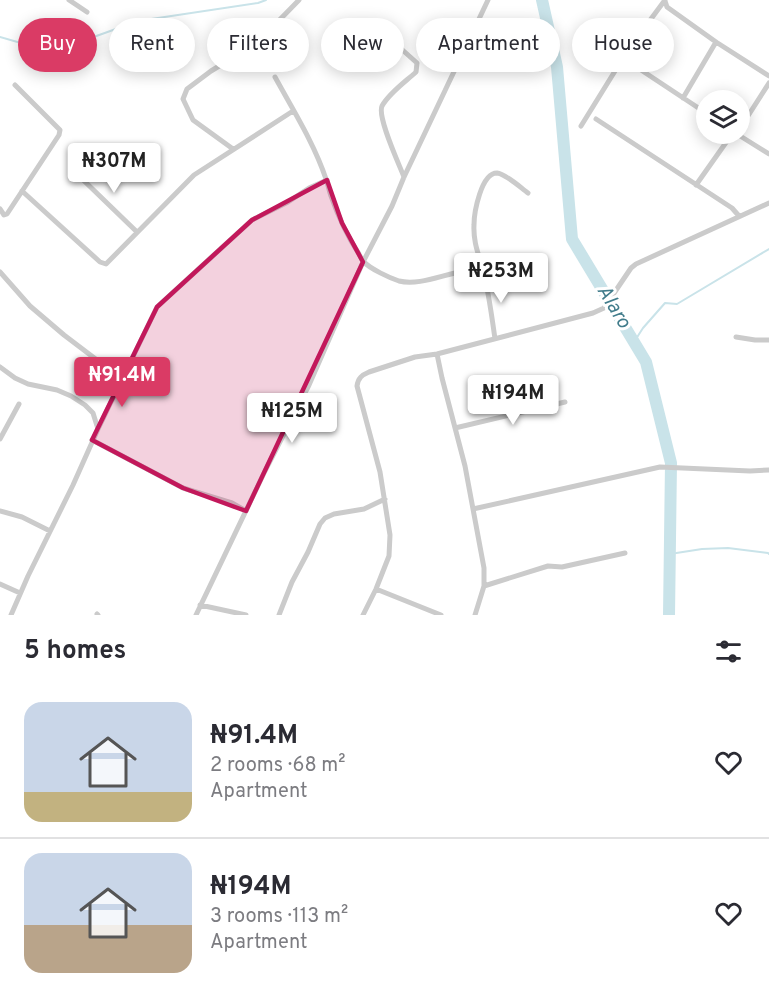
<!DOCTYPE html>
<meta charset="utf-8">
<style>
body{margin:0;font-family:Overpass,sans-serif;background:#f7f7f7;color:#2b2b33;height:100vh;display:flex;flex-direction:column;font-size:22px;white-space:nowrap}
*{box-sizing:border-box;margin:0}
p{font-size:20px;color:#7c7c81}
.icon{flex:none;width:33px;height:33px;fill:none;stroke:currentColor;stroke-width:2;stroke-linecap:round;stroke-linejoin:round}
.map{position:relative;height:615px;overflow:hidden}
.panel{display:flex;flex-direction:column;background:#fff;flex:1}
.panel>*{flex:none}
.top-card{position:absolute;left:18px;top:18px;width:734px;height:54px;display:flex;gap:12px}
.tools{position:absolute;left:696px;top:90px;display:grid;gap:12px}
.tools a{display:grid;place-items:center;width:54px;height:54px;border-radius:50%;background:#fff;box-shadow:0 3px 15px #0003;font-size:30px}
.price{position:absolute;translate:-50% -51px;padding:0 14px;border-radius:6px;background:#fff;color:#222;font-size:20px;line-height:39px;filter:drop-shadow(0 2px 3px #0008)}
.price::after{content:'';position:absolute;left:50%;top:36px;width:18px;height:14px;margin-left:-9px;background:inherit;clip-path:polygon(0 0,100% 0,50% 100%)}
.price.selected{background:#da3b65;color:#fff}
ul{padding:0;list-style:none}
li{display:flex;align-items:center;gap:18px;height:150px;padding:0 24px}
li+li{border-top:2px solid #e1e1e2}
li span{display:grid;place-items:center;flex:none;width:168px;height:120px;border-radius:18px;color:#555}
li>.icon{margin-inline-start:auto}
span .icon{width:72px;height:72px;fill:#fffc;stroke-width:1}
li b{font-size:26px}
h2{display:flex;justify-content:space-between;align-items:center;height:72px;padding:0 24px;font-size:26px}
.chip{padding:0 21px;border-radius:27px;background:#fff;box-shadow:0 3px 15px #0003;font-size:21px;line-height:54px}
.chip.selected{background:#da3b65;color:#fff}
.map>svg:first-child{display:block}
.lines{fill:none;stroke-linecap:round;stroke-linejoin:round}
.stream{stroke:#c9e3e9;stroke-width:2}
.river{stroke:#c9e3e9;stroke-width:12}
.street{stroke:#cbcbcb;stroke-width:5}
.marked{fill:#c2185b;fill-opacity:0.2;stroke:#c2185b;stroke-width:4.5;stroke-linejoin:round}
.labels{text-anchor:middle;dominant-baseline:central;stroke-width:6;stroke-linejoin:round;paint-order:stroke}
.water-label{font-size:20px;font-style:italic;fill:#417c8b;stroke:#fff}
</style>
<div class="map">
<svg width="769" height="615" viewBox="0 0 769 615">
<rect width="100%" height="100%" fill="#fff"/>
<g class="lines">
<path class="stream" d="M 0,37 L 52,52 L 138,21 L 258,3 L 266,0
M 634,342 L 643,328 L 665,303 L 677,304 L 769,249
M 670,554 L 702,549 L 728,548 L 768,553 L 769,554"/>
<path class="river" d="M 542,0 L 557,67 L 572,239 L 646,362 L 671,463 L 669,615"/>
<path class="street" d="M 69,0 L 87,12
M 665,1 L 667,7 L 716,42 L 769,76
M 628,50 L 632,64 L 706,113
M 347,60 L 363,47 L 389,41 L 398,46 L 417,63 L 416,72 C 405,82 389,93 382,106 C 377,117 399,164 404,177
M 275,77 C 293,110 314,143 326,179 C 328,184 329,191 331,196 C 338,216 347,236 359,254 C 360,256 361,259 363,261 C 370,269 390,278 399,281 C 426,288 463,263 484,273
M 683,98 L 716,42
M 596,119 L 732,208 L 739,216
M 581,126 L 628,50 L 665,0
M 740,127 L 746,119 L 769,83
M 737,134 L 769,154
M 233,149 L 193,120 L 183,99 L 187,89 L 211,71 L 257,43 L 299,0
M 76,173 L 137,232
M 696,185 L 732,134
M 22,191 L 100,262 L 106,264 L 194,175 L 293,111
M 0,209 L 4,215 L 7,214 L 59,135 L 60,130 L 15,85
M 0,272 L 30,306 L 64,335 L 118,376 L 123,376
M 736,337 L 755,340 L 769,340
M 495,339 C 492,317 489,295 484,274 C 480,257 473,244 474,225 C 474,213 481,173 497,173 C 506,174 521,188 528,193
M 437,354 L 442,378 L 465,466 L 484,568 L 484,586 L 475,615
M 0,367 L 15,378 L 28,384 L 57,390 L 71,396 L 85,405 L 93,413 L 98,429 L 73,485 L 28,576 L 11,615
M 455,428 L 565,402
M 98,429 L 157,307 L 252,220 L 288,202 L 309,188 L 327,180
M 0,439 L 19,404
M 92,440 L 183,488 L 232,503 L 246,511
M 473,509 L 660,467 L 750,471 L 769,470
M 0,511 L 22,517 L 50,531
M 0,584 L 20,593
M 484,586 L 548,566 L 562,567 L 625,553
M 376,589 L 441,615
M 200,605 L 246,615
M 97,614 L 98,615
M 196,615 L 265,471 L 309,385 L 363,262 L 392,206 L 404,177 L 488,0
M 279,615 L 292,582 L 308,552 L 320,524 L 325,518 L 334,514 L 364,509 L 385,499
M 363,615 L 376,589 L 389,556 L 390,535 L 380,472 L 357,386 C 358,378 362,375 369,372 L 415,357 L 437,354 L 593,313 L 604,308 L 631,268 L 636,264 L 769,203"/>
</g>
<path class="marked" d="M 327,180 L 342,223 L 363,262 L 246,511 L 183,488 L 92,440 L 157,307 L 252,220 Z"/>
<g class="labels">
<g class="water-label">
<text transform="translate(613 307) rotate(59)">Alaro</text>
</g>
</g>
</svg>
<div class="tools">
<a><svg class="icon" aria-label="layers" viewBox="0 0 24 24"><path d="M12 4l9 5-9 5-9-5zM3 14l9 5 9-5"/></svg></a>
</div>
<b class="price" style="left:114px;top:194px">₦307M</b>
<b class="price" style="left:501px;top:304px">₦253M</b>
<b class="price selected" style="left:122px;top:408px">₦91.4M</b>
<b class="price" style="left:513px;top:426px">₦194M</b>
<b class="price" style="left:292px;top:444px">₦125M</b>
<div class="top-card">
<a class="chip selected">Buy</a>
<a class="chip">Rent</a>
<a class="chip">Filters</a>
<a class="chip">New</a>
<a class="chip">Apartment</a>
<a class="chip">House</a>
</div>
</div>
<section class="panel">
<h2>5 homes<svg class="icon" aria-label="filters" viewBox="0 0 24 24"><path d="M4 7h16M4 17h16"/><circle cx="9" cy="7" r="2"/><circle cx="15" cy="17" r="2"/></svg></h2>
<ul>
<li><span style="background:linear-gradient(#c9d6e8 75%,#c2b280 0)"><svg class="icon" aria-label="home" viewBox="0 0 24 24"><path d="M3 11l9-7 9 7M6 9v11h12V9"/></svg></span><div><b>₦91.4M</b><p>2 rooms · 68 m²</p><p>Apartment</p></div><svg class="icon" aria-label="heart" viewBox="0 0 24 24"><path d="M12 20l-8-8c-3-5 5-10 8-4 3-6 11-1 8 4z"/></svg></li>
<li><span style="background:linear-gradient(#c9d6e8 60%,#b9a48a 0)"><svg class="icon" aria-label="home" viewBox="0 0 24 24"><path d="M3 11l9-7 9 7M6 9v11h12V9"/></svg></span><div><b>₦194M</b><p>3 rooms · 113 m²</p><p>Apartment</p></div><svg class="icon" aria-label="heart" viewBox="0 0 24 24"><path d="M12 20l-8-8c-3-5 5-10 8-4 3-6 11-1 8 4z"/></svg></li>
</ul>
</section>
